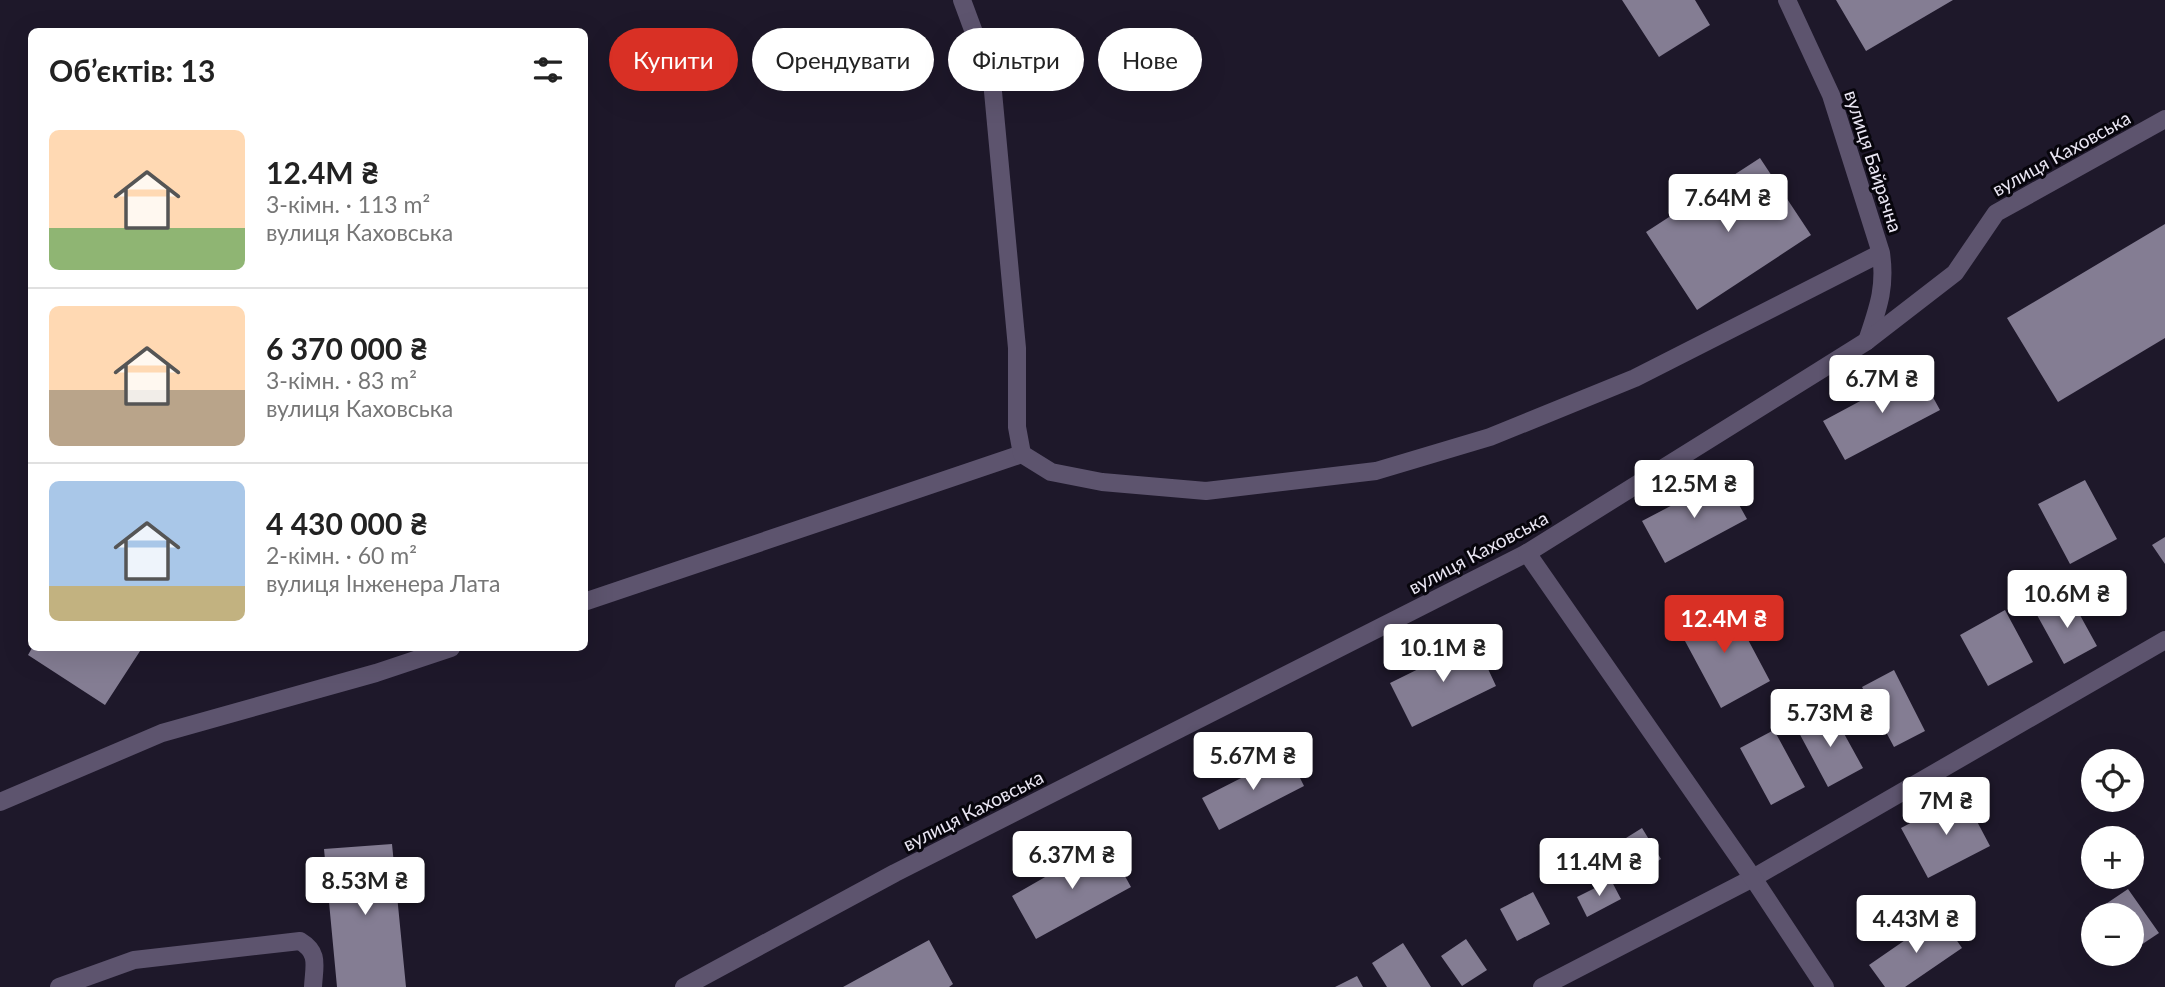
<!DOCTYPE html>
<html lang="uk">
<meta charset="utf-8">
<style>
body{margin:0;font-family:Lato,sans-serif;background:#f6f6f6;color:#222;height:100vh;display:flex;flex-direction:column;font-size:26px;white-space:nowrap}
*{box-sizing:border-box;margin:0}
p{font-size:23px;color:#767676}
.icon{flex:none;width:38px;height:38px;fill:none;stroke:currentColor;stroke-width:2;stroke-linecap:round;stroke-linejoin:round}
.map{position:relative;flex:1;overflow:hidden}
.panel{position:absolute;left:28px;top:28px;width:560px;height:623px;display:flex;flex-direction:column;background:#fff;border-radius:10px;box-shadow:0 7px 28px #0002}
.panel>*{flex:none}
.guide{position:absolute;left:609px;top:28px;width:665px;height:63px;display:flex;gap:14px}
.controls{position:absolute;left:2081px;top:749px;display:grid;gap:14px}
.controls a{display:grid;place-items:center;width:63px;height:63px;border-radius:50%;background:#fff;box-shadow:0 7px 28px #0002;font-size:35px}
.price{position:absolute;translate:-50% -60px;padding:0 16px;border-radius:7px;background:#fff;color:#222;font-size:23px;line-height:46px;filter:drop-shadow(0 2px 4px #0008)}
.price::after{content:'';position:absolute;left:50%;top:42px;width:21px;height:16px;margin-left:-10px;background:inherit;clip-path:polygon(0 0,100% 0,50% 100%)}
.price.current{background:#d93025;color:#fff}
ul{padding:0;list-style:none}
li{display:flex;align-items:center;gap:21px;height:175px;padding:0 21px}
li+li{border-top:2px solid #e0e0e0}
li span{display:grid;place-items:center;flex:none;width:196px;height:140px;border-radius:10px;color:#555}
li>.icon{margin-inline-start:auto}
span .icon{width:84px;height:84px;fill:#fffc;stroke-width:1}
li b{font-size:30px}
h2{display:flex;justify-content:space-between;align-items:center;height:84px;padding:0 21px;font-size:30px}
.pill{padding:0 24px;border-radius:32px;background:#fff;box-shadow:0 7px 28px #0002;font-size:24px;line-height:63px}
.pill.current{background:#d93025;color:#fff}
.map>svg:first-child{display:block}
.building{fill:#847d93}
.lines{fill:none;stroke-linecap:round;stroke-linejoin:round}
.service{stroke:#5d546e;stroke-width:18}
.minor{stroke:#5d546e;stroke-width:18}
.tertiary{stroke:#5d546e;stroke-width:18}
.labels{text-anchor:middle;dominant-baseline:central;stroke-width:6;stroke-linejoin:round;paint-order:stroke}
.street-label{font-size:19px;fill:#eae6f3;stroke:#07050c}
</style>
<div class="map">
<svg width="2165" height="987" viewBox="0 0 2165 987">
<rect width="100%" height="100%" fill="#1e182a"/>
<path class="building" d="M 1622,0 L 1695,0 L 1710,25 L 1659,57 Z
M 1836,0 L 1953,0 L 1866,51 Z
M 1760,158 L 1811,235 L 1697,310 L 1646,232 Z
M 2165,224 L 2165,338 L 2058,402 L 2007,318 Z
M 1918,370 L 1940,410 L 1845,460 L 1823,421 Z
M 1724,478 L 1747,519 L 1665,563 L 1642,521 Z
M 2085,480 L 2117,539 L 2070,564 L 2038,504 Z
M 2165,537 L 2165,564 L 2152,545 Z
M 2070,597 L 2097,646 L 2064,664 L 2037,615 Z
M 1728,602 L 1770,681 L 1721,708 L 1678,628 Z
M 2005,610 L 2033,662 L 1988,686 L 1960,635 Z
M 1475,641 L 1496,686 L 1412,727 L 1390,683 Z
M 32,648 L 142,648 L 105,705 L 28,655 Z
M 1894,670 L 1925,731 L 1894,747 L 1862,687 Z
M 1831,710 L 1863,768 L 1828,787 L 1797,729 Z
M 1774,730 L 1805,787 L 1771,805 L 1740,748 Z
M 1288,754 L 1304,786 L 1219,830 L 1202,798 Z
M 1963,795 L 1990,846 L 1928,878 L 1901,828 Z
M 1642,828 L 1661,859 L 1637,874 L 1618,843 Z
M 1106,842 L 1131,887 L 1036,939 L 1012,896 Z
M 392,844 L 406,987 L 337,987 L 324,849 Z
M 1611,880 L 1621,899 L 1587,917 L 1577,897 Z
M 2128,889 L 2159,933 L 2132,951 L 2132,915 L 2093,915 L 2093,930 L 2085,918 Z
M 1533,892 L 1550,924 L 1517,941 L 1500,909 Z
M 1940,916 L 1962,948 L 1905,987 L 1885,987 L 1869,965 Z
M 1466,939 L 1487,970 L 1462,986 L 1441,956 Z
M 929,940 L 953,984 L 949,987 L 843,987 Z
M 1403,943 L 1431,987 L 1387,987 L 1372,963 Z
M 2109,954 L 2128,954 L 2115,963 Z
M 1357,976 L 1363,987 L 1335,987 Z"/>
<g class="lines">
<path class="service" d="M 584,602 L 1022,454
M 0,802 L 162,733 L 376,673 L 451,648
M 59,987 L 134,960 L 300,941 C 320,953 314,966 313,987"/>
<path class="minor" d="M 962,0 L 992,81 L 1017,348 L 1017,427 L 1022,454 L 1051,472 L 1102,482 L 1206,491 L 1376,471 L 1490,437 L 1635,378 L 1881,253
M 1787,0 L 1831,95 L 1881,253 C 1886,288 1878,308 1867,341
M 684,987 L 895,873 L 1527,553
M 1542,987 L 1753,878 L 2165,640"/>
<path class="tertiary" d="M 1825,987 L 1753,878 L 1527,553 L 1867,341 L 1955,273 L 1996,213 L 2165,119"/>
</g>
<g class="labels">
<g class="street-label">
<text transform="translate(2061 153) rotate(-29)">вулиця Каховська</text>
<text transform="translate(1874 161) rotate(72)">вулиця Байрачна</text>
<text transform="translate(1478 552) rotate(-28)">вулиця Каховська</text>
<text transform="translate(973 810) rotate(-27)">вулиця Каховська</text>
</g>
</g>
</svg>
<div class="controls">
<a><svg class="icon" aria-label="locate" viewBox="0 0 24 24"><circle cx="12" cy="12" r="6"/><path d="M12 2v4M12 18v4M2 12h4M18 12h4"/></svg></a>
<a>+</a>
<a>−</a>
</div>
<b class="price" style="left:1728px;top:234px">7.64M ₴</b>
<b class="price" style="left:1882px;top:415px">6.7M ₴</b>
<b class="price" style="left:1694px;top:520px">12.5M ₴</b>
<b class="price" style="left:2067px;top:630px">10.6M ₴</b>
<b class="price current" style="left:1724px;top:655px">12.4M ₴</b>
<b class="price" style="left:1443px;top:684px">10.1M ₴</b>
<b class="price" style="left:1830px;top:749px">5.73M ₴</b>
<b class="price" style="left:1253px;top:792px">5.67M ₴</b>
<b class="price" style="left:1946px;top:837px">7M ₴</b>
<b class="price" style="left:1072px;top:891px">6.37M ₴</b>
<b class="price" style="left:1599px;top:898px">11.4M ₴</b>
<b class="price" style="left:365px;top:917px">8.53M ₴</b>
<b class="price" style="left:1916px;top:955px">4.43M ₴</b>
<div class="guide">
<a class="pill current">Купити</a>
<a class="pill">Орендувати</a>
<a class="pill">Фільтри</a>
<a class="pill">Нове</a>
</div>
<section class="panel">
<h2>Об’єктів: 13<svg class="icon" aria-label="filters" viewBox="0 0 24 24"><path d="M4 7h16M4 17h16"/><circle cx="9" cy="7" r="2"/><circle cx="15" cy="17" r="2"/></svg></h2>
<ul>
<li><span style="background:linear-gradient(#ffd9b3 70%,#8fb573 0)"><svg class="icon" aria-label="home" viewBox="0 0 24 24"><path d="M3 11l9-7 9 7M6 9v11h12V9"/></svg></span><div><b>12.4M ₴</b><p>3-кімн. · 113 m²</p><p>вулиця Каховська</p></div></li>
<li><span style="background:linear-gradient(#ffd9b3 60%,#b9a48a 0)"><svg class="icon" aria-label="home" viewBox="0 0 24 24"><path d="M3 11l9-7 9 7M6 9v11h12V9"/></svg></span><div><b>6 370 000 ₴</b><p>3-кімн. · 83 m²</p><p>вулиця Каховська</p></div></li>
<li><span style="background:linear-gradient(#a9c7e8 75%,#c2b280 0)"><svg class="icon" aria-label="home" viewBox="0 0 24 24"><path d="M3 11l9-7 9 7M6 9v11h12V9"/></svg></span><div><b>4 430 000 ₴</b><p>2-кімн. · 60 m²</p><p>вулиця Інженера Лата</p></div></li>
</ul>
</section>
</div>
